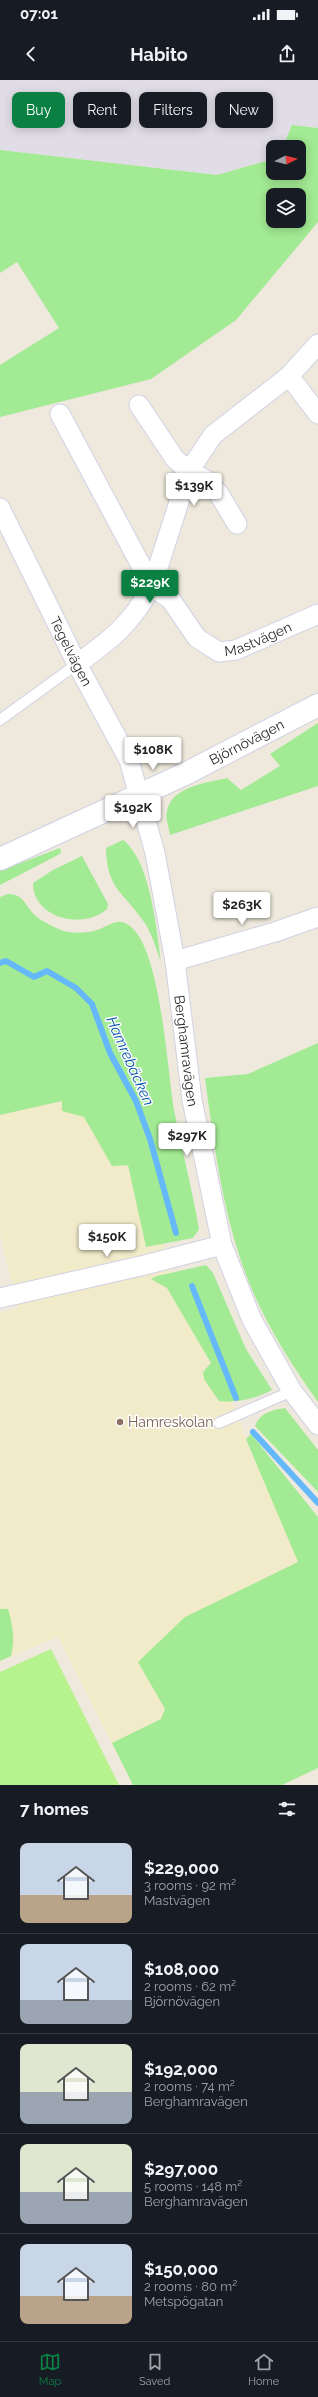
<!DOCTYPE html>
<meta charset="utf-8">
<style>
body{margin:0;font-family:Raleway,sans-serif;background:#20242c;color:#f1f3f6;height:100vh;display:flex;flex-direction:column;font-size:15px;white-space:nowrap}
*{box-sizing:border-box;margin:0}
p{font-size:13px;color:#9ea1a6}
.icon{flex:none;width:22px;height:22px;fill:none;stroke:currentColor;stroke-width:2;stroke-linecap:round;stroke-linejoin:round}
.map{position:relative;height:1705px;overflow:hidden}
.drawer{display:flex;flex-direction:column;background:#171b24;flex:1}
.drawer>*{flex:none}
.guide{position:absolute;left:12px;top:12px;width:294px;height:36px;display:flex;gap:8px}
.needle{width:26px;rotate:84deg}
.fabs{position:absolute;left:266px;top:60px;display:grid;gap:8px}
.fabs a{display:grid;place-items:center;width:40px;height:40px;border-radius:8px;background:#171b24;box-shadow:0 2px 10px #0003;font-size:20px}
.price{position:absolute;translate:-50% -34px;padding:0 9px;border-radius:4px;background:#fff;color:#222;font-size:13px;line-height:26px;filter:drop-shadow(0 1px 2px #0008)}
.price::after{content:'';position:absolute;left:50%;top:24px;width:12px;height:9px;margin-left:-6px;background:inherit;clip-path:polygon(0 0,100% 0,50% 100%)}
.price.selected{background:#0b8043;color:#fff}
ul{padding:0;list-style:none}
li{display:flex;align-items:center;gap:12px;height:100px;padding:0 20px}
li+li{border-top:1px solid #363941}
li span{display:grid;place-items:center;flex:none;width:112px;height:80px;border-radius:8px;color:#555}
li>.icon{margin-inline-start:auto}
span .icon{width:48px;height:48px;fill:#fffc;stroke-width:1}
li b{font-size:17px}
h2{display:flex;justify-content:space-between;align-items:center;height:48px;padding:0 20px;font-size:17px}
.tag{padding:0 14px;border-radius:8px;background:#171b24;box-shadow:0 2px 10px #0003;font-size:14px;line-height:36px}
.tag.selected{background:#0b8043;color:#fff}
.status{display:flex;justify-content:space-between;align-items:center;height:28px;padding:0 20px;background:#171b24;direction:ltr}
.status svg{height:11px;fill:currentColor}
header{display:flex;justify-content:space-between;align-items:center;height:52px;padding:0 20px;background:#171b24;font-size:18px;font-weight:700}
.tabs{display:flex;justify-content:space-around;align-items:center;height:56px;border-top:1px solid #363941;background:#171b24;font-size:11px;color:#9ea1a6}
.tabs a{display:grid;justify-items:center;gap:2px}
.tabs .selected{color:#0b8043}
.map>svg:first-child{display:block}
.industrial{fill:#e1dde6}
.education{fill:#f1ebca}
.green{fill:#a2ea93;fill-rule:evenodd}
.pitch{fill:#b6f28e}
.lines{fill:none;stroke-linecap:round;stroke-linejoin:round}
.stream{stroke:#65b9fa;stroke-width:6}
.service-casing{stroke:#d1d1e5;stroke-width:12}
.minor-casing{stroke:#d1d1e5;stroke-width:21}
.secondary-casing{stroke:#d1d1e5;stroke-width:24}
.service{stroke:#fff;stroke-width:10}
.minor{stroke:#fff;stroke-width:19}
.secondary{stroke:#fff;stroke-width:22}
.education-dot{fill:#8d6e63;stroke:#fff;stroke-width:1.5}
.labels{text-anchor:middle;dominant-baseline:central;stroke-width:3;stroke-linejoin:round;paint-order:stroke}
.street-label{font-size:14px;fill:#2b2b2b;stroke:#fff}
.education-label{font-size:14px;fill:#785e54;stroke:#fff;text-anchor:start}
.water-label{font-size:15px;font-style:italic;fill:#0152a9;stroke:#fff}
</style>
<div class="status"><b>07:01</b><svg viewBox="0 0 49 12"><path d="M0 12V9h3v3zM5 12V6h3v6zM10 12V3h3v9zM15 12V0h3v12zM26 1h20v11H26zM47 4h2v5h-2z"/></svg></div>
<header><svg class="icon" aria-label="back" viewBox="0 0 24 24"><path d="M15 5l-7 7 7 7"/></svg>Habito<svg class="icon" aria-label="share" viewBox="0 0 24 24"><path d="M12 15V3M7 8l5-5 5 5M5 13v7h14v-7"/></svg></header>
<div class="map">
<svg width="318" height="1705" viewBox="0 0 318 1705">
<rect width="100%" height="100%" fill="#eee9dc"/>
<path class="industrial" d="M 0,0 L 318,0 L 318,48 L 292,45 L 283,67 L 273,67 L 273,79 L 217,95 L 0,70 Z"/>
<path class="education" d="M 126,1007 L 172,1196 L 234,1326 L 246,1359 L 299,1482 L 318,1688 L 282,1705 L 133,1705 L 58,1557 L 0,1581 L 0,1233 L 18,1228 L 0,1154 L 0,1035 Z"/>
<path class="green" d="M 292,45 L 318,48 L 318,142 L 236,240 L 151,299 L 0,337 L 0,285 L 59,248 L 17,182 L 0,193 L 0,70 L 217,95 L 273,79 L 273,93 L 299,93 L 299,67 L 283,67 ZM 273,115 L 299,115 L 299,141 L 273,141 Z
M 318,643 L 318,706 L 170,755 C 169,748 165,737 167,731 C 172,706 207,703 227,698 L 241,710 L 280,686 L 270,674 Z
M 123,760 C 150,780 157,849 161,882 C 156,869 152,853 144,842 C 123,811 107,810 106,768 Z
M 60,768 L 61,773 L 56,776 L 0,805 L 0,791 Z
M 82,776 L 108,824 L 107,829 C 84,850 33,839 33,803 L 53,790 Z
M 8,814 C 24,813 26,828 37,837 C 44,842 55,848 64,851 C 74,854 88,853 97,850 C 109,846 118,836 130,846 C 161,870 167,989 174,1030 C 182,1070 192,1109 199,1149 L 193,1158 L 146,1167 L 128,1085 L 112,1086 L 84,1037 L 62,1031 L 62,1021 L 0,1035 L 0,817 Z
M 318,963 L 318,1322 C 294,1288 271,1253 254,1214 C 224,1146 215,1071 205,998 L 248,994 Z
M 206,1185 L 213,1193 L 246,1269 L 272,1310 C 254,1319 239,1323 219,1321 L 204,1299 L 203,1292 L 211,1283 L 167,1208 L 151,1199 L 157,1196 Z
M 285,1328 L 318,1370 L 318,1412 L 255,1346 C 260,1333 271,1330 285,1328 Z
M 251,1354 L 318,1437 L 318,1688 L 282,1705 L 133,1705 L 112,1663 L 161,1639 L 165,1629 L 138,1582 L 185,1537 L 298,1482 L 246,1359 Z
M 0,1529 L 8,1529 C 13,1546 15,1559 11,1576 L 0,1581 Z"/>
<path class="pitch" d="M 51,1569 L 119,1705 L 0,1705 L 0,1592 Z"/>
<g class="lines">
<path class="stream" d="M 0,883 L 6,881 L 34,897 L 47,891 L 76,908 L 92,924 L 110,973 L 136,1021 L 150,1059 L 176,1153
M 192,1206 L 236,1318
M 253,1352 L 318,1423"/>
<g class="service-casing">
<path id="service" d="M 0,640 L 77,584
M 219,1343 L 292,1311"/>
</g>
<g class="minor-casing">
<g id="minor">
<path d="M 289,296 L 318,334"/>
<path d="M 139,325 L 175,379 L 189,391 L 206,400 L 219,414 L 237,444"/>
<path id="s1" d="M 60,334 L 152,506 L 171,520 L 197,558 L 219,572 L 236,570 L 318,534"/>
<path id="s2" d="M 0,428 L 77,584 L 129,680 L 155,773 L 175,881 L 192,1020 L 222,1165 L 252,1240 L 292,1311 L 318,1345"/>
<path d="M 77,584 C 112,559 131,544 152,506 L 189,391 L 213,355 L 289,296 L 318,264"/>
<path d="M 175,881 L 275,852 L 318,837"/>
<path d="M 0,1218 L 145,1185 L 222,1165"/>
</g>
</g>
<g class="secondary-casing">
<g id="secondary">
<path id="s3" d="M 0,779 L 187,693 L 318,625"/>
</g>
</g>
<use href="#service" class="service"/>
<use href="#minor" class="minor"/>
<use href="#secondary" class="secondary"/>
</g>
<circle class="education-dot" cx="120" cy="1342" r="4"/>
<g class="labels">
<g class="street-label">
<text stroke="none"><textPath href="#s1" startOffset="332">Mastvägen</textPath></text>
<text stroke="none"><textPath href="#s2" startOffset="160">Tegelvägen</textPath></text>
<text stroke="none"><textPath href="#s3" startOffset="273">Björnövägen</textPath></text>
<text stroke="none"><textPath href="#s2" startOffset="580">Berghamravägen</textPath></text>
</g>
<g class="education-label">
<text x="128" y="1342">Hamreskolan</text>
</g>
<g class="water-label">
<text transform="translate(130 981) rotate(66)">Hamrebäcken</text>
</g>
</g>
</svg>
<div class="fabs">
<a><svg class="needle" viewBox="-14 -14 28 28"><path d="M0-13l5 13h-10z" fill="#e53935"/><path d="M0 13l5-13h-10z" fill="#9ea1a6"/></svg></a>
<a><svg class="icon" aria-label="layers" viewBox="0 0 24 24"><path d="M12 4l9 5-9 5-9-5zM3 14l9 5 9-5"/></svg></a>
</div>
<b class="price" style="left:194px;top:427px">$139K</b>
<b class="price selected" style="left:150px;top:524px">$229K</b>
<b class="price" style="left:153px;top:691px">$108K</b>
<b class="price" style="left:133px;top:749px">$192K</b>
<b class="price" style="left:242px;top:846px">$263K</b>
<b class="price" style="left:187px;top:1077px">$297K</b>
<b class="price" style="left:107px;top:1178px">$150K</b>
<div class="guide">
<a class="tag selected">Buy</a>
<a class="tag">Rent</a>
<a class="tag">Filters</a>
<a class="tag">New</a>
</div>
</div>
<section class="drawer">
<h2>7 homes<svg class="icon" aria-label="filters" viewBox="0 0 24 24"><path d="M4 7h16M4 17h16"/><circle cx="9" cy="7" r="2"/><circle cx="15" cy="17" r="2"/></svg></h2>
<ul>
<li><span style="background:linear-gradient(#c9d6e8 65%,#b9a48a 0)"><svg class="icon" aria-label="home" viewBox="0 0 24 24"><path d="M3 11l9-7 9 7M6 9v11h12V9"/></svg></span><div><b>$229,000</b><p>3 rooms · 92 m²</p><p>Mastvägen</p></div></li>
<li><span style="background:linear-gradient(#c9d6e8 70%,#9aa5b1 0)"><svg class="icon" aria-label="home" viewBox="0 0 24 24"><path d="M3 11l9-7 9 7M6 9v11h12V9"/></svg></span><div><b>$108,000</b><p>2 rooms · 62 m²</p><p>Björnövägen</p></div></li>
<li><span style="background:linear-gradient(#dfe7d0 60%,#9aa5b1 0)"><svg class="icon" aria-label="home" viewBox="0 0 24 24"><path d="M3 11l9-7 9 7M6 9v11h12V9"/></svg></span><div><b>$192,000</b><p>2 rooms · 74 m²</p><p>Berghamravägen</p></div></li>
<li><span style="background:linear-gradient(#dfe7d0 60%,#9aa5b1 0)"><svg class="icon" aria-label="home" viewBox="0 0 24 24"><path d="M3 11l9-7 9 7M6 9v11h12V9"/></svg></span><div><b>$297,000</b><p>5 rooms · 148 m²</p><p>Berghamravägen</p></div></li>
<li><span style="background:linear-gradient(#c9d6e8 65%,#b9a48a 0)"><svg class="icon" aria-label="home" viewBox="0 0 24 24"><path d="M3 11l9-7 9 7M6 9v11h12V9"/></svg></span><div><b>$150,000</b><p>2 rooms · 80 m²</p><p>Metspögatan</p></div></li>
</ul>
</section>
<nav class="tabs">
<a class="selected"><svg class="icon" aria-label="map" viewBox="0 0 24 24"><path d="M3 6l6-2 6 2 6-2v14l-6 2-6-2-6 2zM9 4v14M15 6v14"/></svg>Map</a>
<a><svg class="icon" aria-label="saved" viewBox="0 0 24 24"><path d="M7 4h10v16l-5-4-5 4z"/></svg>Saved</a>
<a><svg class="icon" aria-label="home" viewBox="0 0 24 24"><path d="M3 11l9-7 9 7M6 9v11h12V9"/></svg>Home</a>
</nav>
